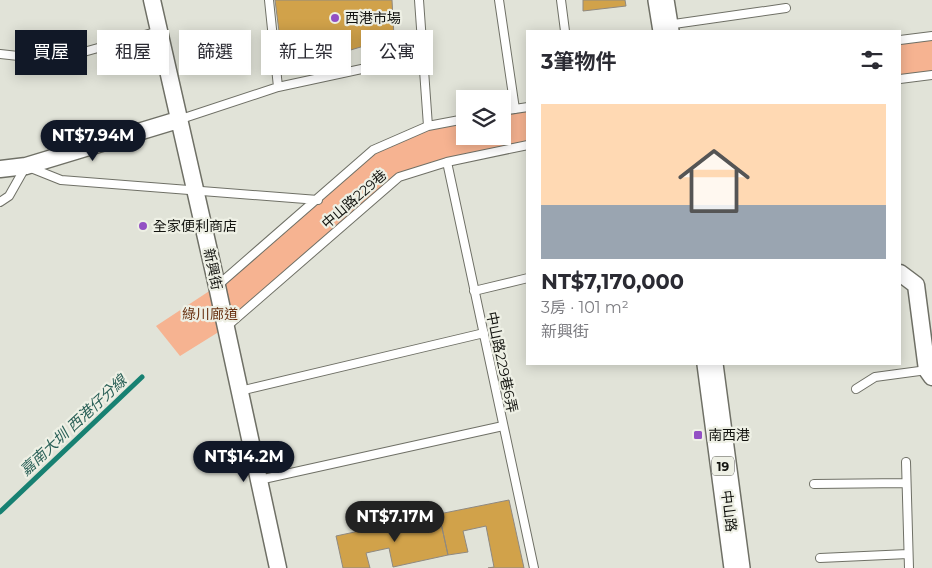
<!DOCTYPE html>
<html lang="zh-TW">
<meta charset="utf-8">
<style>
body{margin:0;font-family:Montserrat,"Noto Sans TC",sans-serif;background:#f2f2f3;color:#2b2b33;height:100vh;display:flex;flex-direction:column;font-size:19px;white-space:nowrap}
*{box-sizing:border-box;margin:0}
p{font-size:16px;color:#7c7c81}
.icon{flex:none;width:28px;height:28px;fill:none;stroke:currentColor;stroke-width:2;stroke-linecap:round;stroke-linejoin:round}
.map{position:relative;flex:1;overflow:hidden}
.drawer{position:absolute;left:526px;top:30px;width:375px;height:335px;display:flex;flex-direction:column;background:#fff;border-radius:0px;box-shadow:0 2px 12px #0003}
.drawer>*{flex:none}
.top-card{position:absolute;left:15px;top:30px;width:436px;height:45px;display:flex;gap:10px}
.fabs{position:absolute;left:456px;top:90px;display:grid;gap:10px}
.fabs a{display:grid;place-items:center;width:55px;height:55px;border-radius:0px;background:#fff;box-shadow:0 2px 12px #0003;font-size:25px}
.price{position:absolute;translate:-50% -42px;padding:0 11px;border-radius:18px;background:#111827;color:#fff;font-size:16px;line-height:32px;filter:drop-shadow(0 1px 2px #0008)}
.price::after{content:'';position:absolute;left:50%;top:30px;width:15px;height:11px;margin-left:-8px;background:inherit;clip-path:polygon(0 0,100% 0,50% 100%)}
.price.selected{background:#222;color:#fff}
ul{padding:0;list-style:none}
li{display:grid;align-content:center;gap:10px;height:265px;padding:0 15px}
li span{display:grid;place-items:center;height:155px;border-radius:0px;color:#555}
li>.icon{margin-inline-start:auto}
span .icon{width:90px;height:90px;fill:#fffc;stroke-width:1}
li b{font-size:21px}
h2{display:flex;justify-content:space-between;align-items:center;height:60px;padding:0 15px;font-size:21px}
.pill{padding:0 18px;border-radius:0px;background:#fff;box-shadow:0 2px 12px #0003;font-size:18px;line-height:45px}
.pill.selected{background:#111827;color:#fff}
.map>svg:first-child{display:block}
.green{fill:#f6b391}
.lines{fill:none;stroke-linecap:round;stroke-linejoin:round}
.stream{stroke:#178172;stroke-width:5}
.building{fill:#d1a24a;stroke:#8f8980}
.lane-casing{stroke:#6f7066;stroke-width:10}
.street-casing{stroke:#6f7066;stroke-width:19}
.primary-casing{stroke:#6f7066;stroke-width:28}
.lane{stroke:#fff;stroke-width:8}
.street{stroke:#fff;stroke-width:16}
.primary{stroke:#fff;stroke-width:25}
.poi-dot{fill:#9350c4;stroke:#eef0e5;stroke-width:2}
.labels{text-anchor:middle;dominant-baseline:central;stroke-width:4.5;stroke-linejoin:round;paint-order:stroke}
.shield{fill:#eef0e5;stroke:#54554f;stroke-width:1}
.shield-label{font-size:12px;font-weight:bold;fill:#12130f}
.poi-label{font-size:14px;fill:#12130f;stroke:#eef0e5;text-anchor:start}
.street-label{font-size:14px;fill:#12130f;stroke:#eef0e5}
.park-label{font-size:14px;fill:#693212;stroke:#eef0e5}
.water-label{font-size:15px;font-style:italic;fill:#2a6057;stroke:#eef0e5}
</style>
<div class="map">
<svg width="932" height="568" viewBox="0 0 932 568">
<rect width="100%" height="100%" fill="#e1e3d8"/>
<path class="green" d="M 932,36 L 932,75 L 900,79 L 900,40 Z
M 527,107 L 527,145 L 399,177 L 225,328 L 180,356 L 156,326 L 217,286 L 373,150 L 428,126 L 465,119 L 465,136 L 502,136 L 503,111 Z"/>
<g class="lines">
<path class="stream" d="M 0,512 L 142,377"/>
</g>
<path class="building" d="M 275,0 L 392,0 L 394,37 L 284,70 Z
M 583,0 L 625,0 L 626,6 L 583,11 Z
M 509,500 L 524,568 L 488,568 L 494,567 L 486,526 L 463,531 L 468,552 L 448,555 L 439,514 Z
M 439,514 L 448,555 L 393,567 L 389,548 L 366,553 L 370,568 L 343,568 L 336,536 Z"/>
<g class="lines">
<g class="lane-casing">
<path id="lane" d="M 269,0 L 278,87
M 419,0 L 428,126
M 499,0 L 515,109
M 561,0 L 565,31
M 667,25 L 786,8
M 900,40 L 932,36
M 0,54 L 55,60 L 159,31
M 900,79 L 932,75
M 502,111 L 528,107
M 178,120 L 278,87 L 422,56
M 447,162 L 534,568
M 0,202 L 9,196 L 26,166 L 61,180 L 318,200
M 217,286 L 373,150 L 428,126 L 465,119
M 474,291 L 528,278
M 225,328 L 399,177 L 447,162 L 528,145
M 856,389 L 875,377 L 927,370
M 240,391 L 484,333
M 906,462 L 909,568
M 259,480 L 503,426
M 814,484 L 905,483
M 820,558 L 908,554"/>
</g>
<g class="street-casing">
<path id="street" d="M 152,0 L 217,286 L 278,568
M 0,169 L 26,166 L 178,120
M 900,273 L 916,285 L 927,370 L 932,377"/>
</g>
<g class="primary-casing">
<path id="primary" d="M 661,0 L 666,31
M 710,364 L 737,568"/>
</g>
<use href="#lane" class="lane"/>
<use href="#street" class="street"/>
<use href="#primary" class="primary"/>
</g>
<g class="poi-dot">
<circle cx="335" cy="18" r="5"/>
<circle cx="143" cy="226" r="5"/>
<rect x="693" y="430" width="10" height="10" rx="2.5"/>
</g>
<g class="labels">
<rect class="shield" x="712" y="456.5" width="22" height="19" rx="4"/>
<g class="shield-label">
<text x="723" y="466">19</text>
</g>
<g class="poi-label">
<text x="345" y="18">西港市場</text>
<text x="153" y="226">全家便利商店</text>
<text x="708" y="435">南西港</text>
</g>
<g class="street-label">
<text transform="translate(354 199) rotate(-41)">中山路229巷</text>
<text transform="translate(213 269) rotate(78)">新興街</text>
<text transform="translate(502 362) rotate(78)">中山路229巷6弄</text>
<text transform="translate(729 511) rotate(83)">中山路</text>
</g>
<g class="park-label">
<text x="210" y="314">綠川廊道</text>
</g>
<g class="water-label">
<text transform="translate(73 425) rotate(-43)">嘉南大圳 西港仔分線</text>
</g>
</g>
</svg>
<div class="fabs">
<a><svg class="icon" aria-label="layers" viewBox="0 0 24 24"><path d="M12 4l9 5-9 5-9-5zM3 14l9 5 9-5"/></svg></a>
</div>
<b class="price" style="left:93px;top:162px">NT$7.94M</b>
<b class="price" style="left:244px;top:483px">NT$14.2M</b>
<b class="price selected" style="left:395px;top:543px">NT$7.17M</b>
<div class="top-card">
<a class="pill selected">買屋</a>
<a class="pill">租屋</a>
<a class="pill">篩選</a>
<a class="pill">新上架</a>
<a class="pill">公寓</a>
</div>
<section class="drawer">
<h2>3筆物件<svg class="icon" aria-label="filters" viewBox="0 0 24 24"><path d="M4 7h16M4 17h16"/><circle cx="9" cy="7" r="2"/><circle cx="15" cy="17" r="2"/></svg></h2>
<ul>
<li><span style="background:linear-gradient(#ffd9b3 65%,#9aa5b1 0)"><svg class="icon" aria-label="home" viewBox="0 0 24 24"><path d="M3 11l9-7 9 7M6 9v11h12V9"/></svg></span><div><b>NT$7,170,000</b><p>3房 · 101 m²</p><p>新興街</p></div></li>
</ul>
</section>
</div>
